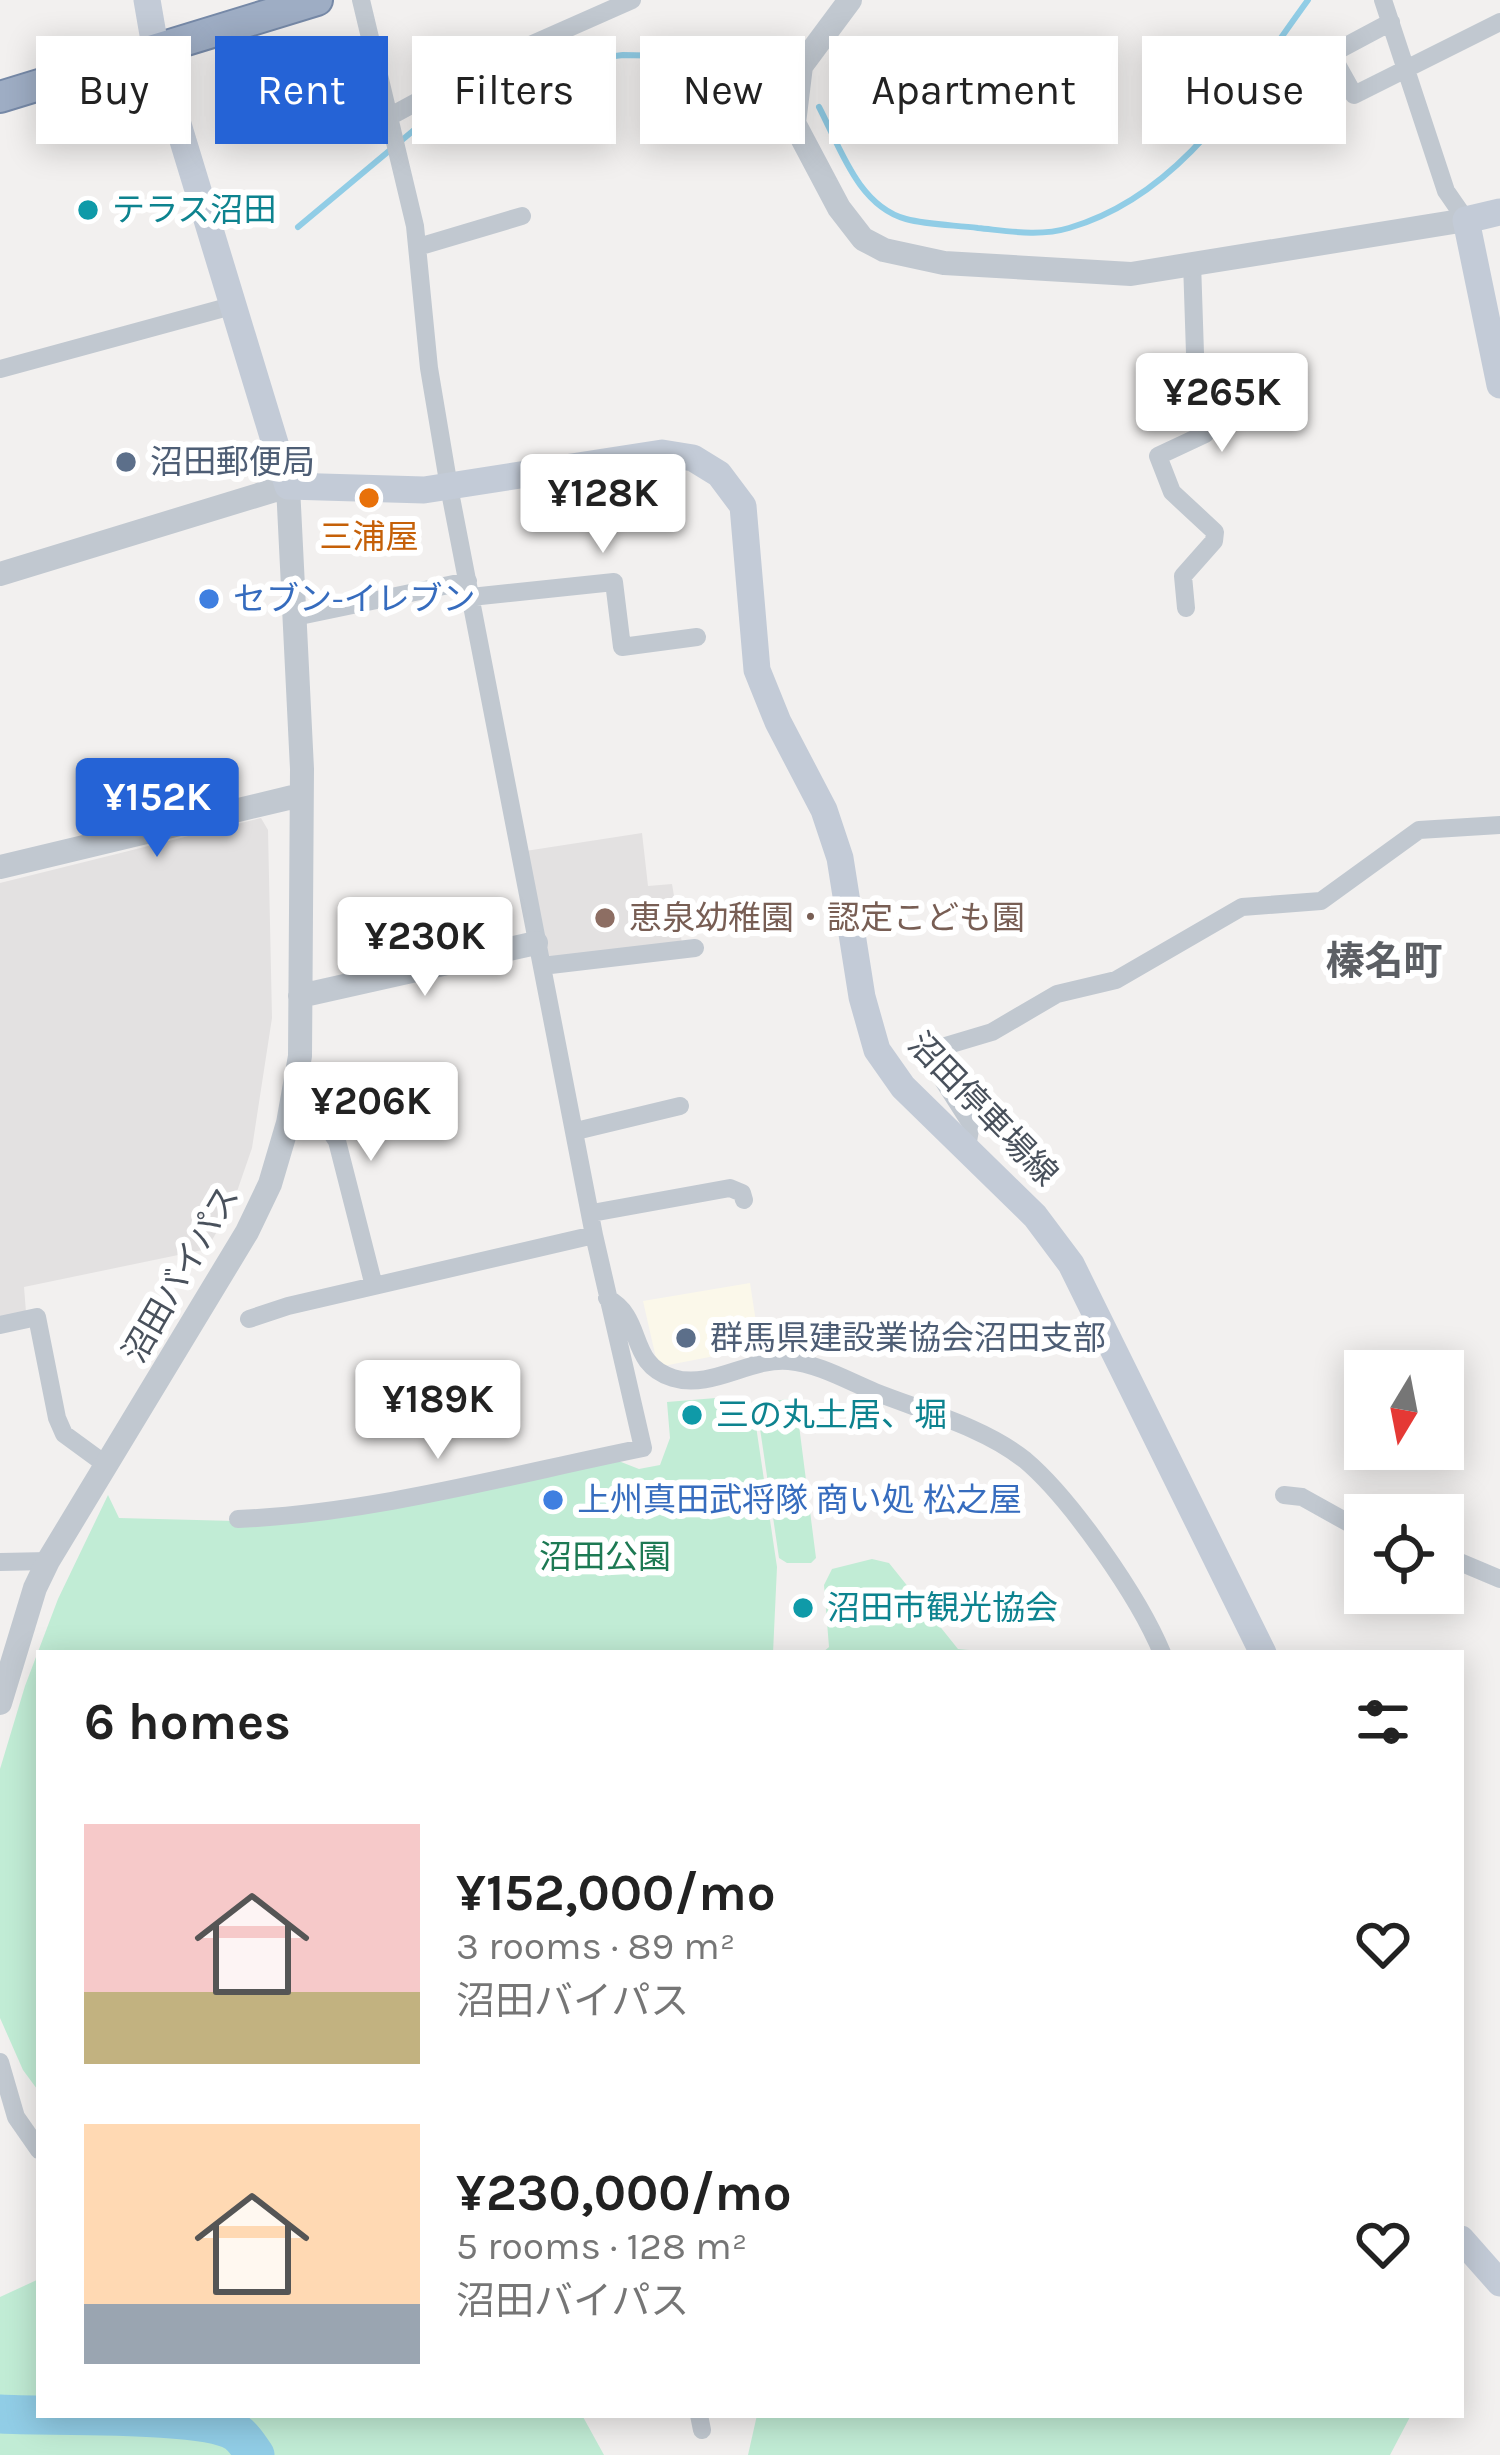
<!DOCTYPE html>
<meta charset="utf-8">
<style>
body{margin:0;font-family:Karla,"Noto Sans JP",sans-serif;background:#f6f6f6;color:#222;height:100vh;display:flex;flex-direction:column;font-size:45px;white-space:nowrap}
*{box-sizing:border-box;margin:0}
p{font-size:39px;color:#767676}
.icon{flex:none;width:66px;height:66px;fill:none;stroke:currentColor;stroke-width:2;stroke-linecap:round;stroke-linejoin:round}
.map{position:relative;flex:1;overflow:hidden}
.side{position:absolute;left:36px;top:1650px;width:1428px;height:768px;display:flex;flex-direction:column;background:#fff;border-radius:0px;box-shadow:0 6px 30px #0003}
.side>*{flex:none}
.guide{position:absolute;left:36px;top:36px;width:1428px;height:108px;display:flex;gap:24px}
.needle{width:78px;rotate:190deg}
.fabs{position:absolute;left:1344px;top:1350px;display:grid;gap:24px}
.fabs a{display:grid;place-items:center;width:120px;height:120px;border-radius:0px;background:#fff;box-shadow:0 6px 30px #0003;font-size:60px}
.price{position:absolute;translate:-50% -102px;padding:0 27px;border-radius:12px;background:#fff;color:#222;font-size:39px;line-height:78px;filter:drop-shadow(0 3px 6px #0008)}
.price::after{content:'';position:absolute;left:50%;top:72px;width:36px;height:27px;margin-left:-18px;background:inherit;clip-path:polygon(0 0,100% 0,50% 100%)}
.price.active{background:#2563d6;color:#fff}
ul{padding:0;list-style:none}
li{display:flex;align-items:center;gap:36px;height:300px;padding:0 48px}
li span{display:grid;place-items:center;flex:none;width:336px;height:240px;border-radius:0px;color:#555}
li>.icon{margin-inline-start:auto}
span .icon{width:144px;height:144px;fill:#fffc;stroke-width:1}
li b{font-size:51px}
h2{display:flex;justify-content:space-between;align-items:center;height:144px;padding:0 48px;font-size:51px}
.tag{padding:0 42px;border-radius:0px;background:#fff;box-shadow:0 6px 30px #0003;font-size:42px;line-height:108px}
.tag.active{background:#2563d6;color:#fff}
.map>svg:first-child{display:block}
.commercial{fill:#fbf8ea}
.education{fill:#e3e1e1}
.green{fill:#c1ecd5}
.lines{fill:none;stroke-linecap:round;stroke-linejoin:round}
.stream{stroke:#91cde6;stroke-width:6}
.river{stroke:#91cde6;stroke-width:39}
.trunk-casing{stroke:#7689a7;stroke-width:34}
.minor{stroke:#c1c8d0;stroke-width:18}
.tertiary{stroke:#c1c8d0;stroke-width:24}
.secondary{stroke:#c3cbd7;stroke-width:27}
.trunk{stroke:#9eadc4;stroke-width:30}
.culture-dot{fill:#0f9aa8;stroke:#fff;stroke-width:4.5}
.service-dot{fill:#5c6f8a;stroke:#fff;stroke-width:4.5}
.food-dot{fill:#e8710a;stroke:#fff;stroke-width:4.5}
.shop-dot{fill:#3f7fe0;stroke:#fff;stroke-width:4.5}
.education-dot{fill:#8d6e63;stroke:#fff;stroke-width:4.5}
.labels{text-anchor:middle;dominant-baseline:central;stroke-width:12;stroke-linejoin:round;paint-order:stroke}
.culture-label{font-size:33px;fill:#0d838f;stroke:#fff;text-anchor:start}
.service-label{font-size:33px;fill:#4e5e75;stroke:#fff;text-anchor:start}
.food-label{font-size:33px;fill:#c56008;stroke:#fff}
.shop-label{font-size:33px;fill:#366cbe;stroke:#fff;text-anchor:start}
.education-label{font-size:33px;fill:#785e54;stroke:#fff;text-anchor:start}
.street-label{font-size:33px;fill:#49515c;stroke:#fff}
.park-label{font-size:33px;fill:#1d7953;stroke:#fff}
.quarter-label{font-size:39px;font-weight:bold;fill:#5c5f64;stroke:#fff}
</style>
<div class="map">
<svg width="1500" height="2455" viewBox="0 0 1500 2455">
<rect width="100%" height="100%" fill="#f2f0ef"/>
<path class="commercial" d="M 750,1283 L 758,1335 L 724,1343 L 725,1354 L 658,1367 L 643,1301 Z"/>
<path class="education" d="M 261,818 L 268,830 L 272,1018 L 252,1148 L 233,1203 L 207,1249 L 24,1287 L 26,1312 L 0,1318 L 0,883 Z
M 642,833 L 648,886 L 672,884 L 683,949 L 542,966 L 519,852 Z"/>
<path class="green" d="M 716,1398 L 718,1410 L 753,1406 L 777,1567 L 773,1653 L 39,1653 L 37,2089 L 23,2070 L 0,2018 L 0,1769 L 25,1686 L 58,1599 L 108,1495 L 119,1518 L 235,1521 L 616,1460 L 639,1469 L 660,1465 L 670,1438 L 667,1402 Z
M 791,1399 L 796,1402 L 816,1558 L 811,1563 L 787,1563 L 779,1558 L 757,1408 L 761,1402 Z
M 872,1559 L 889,1563 L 958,1649 C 992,1653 1025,1647 1059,1653 L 822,1653 L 829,1647 L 824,1585 L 832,1569 Z
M 39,2279 L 39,2415 L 582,2415 L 604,2455 L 0,2455 L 0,2297 Z
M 757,2415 L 1411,2415 L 1390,2455 L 748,2455 Z"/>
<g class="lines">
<path class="stream" d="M 819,107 C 840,147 858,206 906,219 C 928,225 955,225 978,228 C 1008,231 1039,237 1069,228 C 1182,195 1243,89 1308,0
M 298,227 L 426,120 L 519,75 L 566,62 L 623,55 L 671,56 L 724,64 L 772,86"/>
<path class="river" d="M 0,2414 C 46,2417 207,2411 237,2433 C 244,2438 250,2448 255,2455"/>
<g class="trunk-casing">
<path id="trunk" d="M 0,97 L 317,0"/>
</g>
<path class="minor" d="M 1383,0 L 1446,191 L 1466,220
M 1391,22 L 1331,54 L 1354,95 L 1500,22
M 387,118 L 483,66 L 632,0
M 418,247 L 522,216
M 0,369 L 235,305
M 471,597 L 614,582 L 622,647 L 697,637
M 1186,608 L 1183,576 L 1214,541 L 1215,532 L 1172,492 L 1158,456 L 1205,434 L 1196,384 L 1192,262
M 295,617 L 468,581
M 542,966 L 695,948
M 288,1123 L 329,1129 L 337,1141 L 374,1286
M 576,1131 L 680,1106
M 967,1147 L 971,1124 L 925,1052 L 992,1032 L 1057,994 L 1116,980 L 1242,907 L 1321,901 L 1419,830 L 1500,825
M 592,1213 L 730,1188 L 742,1193 L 744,1200
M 607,1298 C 646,1319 626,1363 673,1378 C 711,1390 751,1357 789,1361 C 819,1364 848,1381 875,1392 C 923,1411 984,1427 1025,1460 C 1071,1499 1139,1597 1162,1653
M 249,1319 L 288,1306 L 594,1235
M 0,1325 L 37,1317 L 57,1418 L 64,1434 L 105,1464
M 1284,1495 L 1302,1497 L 1365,1532
M 238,1519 C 374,1513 510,1475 643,1448 L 594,1235 L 449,487 L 429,368 L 415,226 L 361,0
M 1443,1555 L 1500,1579
M 0,1562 L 48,1561
M 0,2062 L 16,2117 L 39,2150
M 699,2415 L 702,2430"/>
<path class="tertiary" d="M 850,0 L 801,66 L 794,123 L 839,208 L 863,239 L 884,250 L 944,263 L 1131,274 L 1466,220
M 0,574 L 288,486 L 302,769 L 300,1056 L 288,1123 L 270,1184 L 247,1232 L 48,1561 L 35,1588 L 0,1703
M 0,867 L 301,795
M 300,996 L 536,943"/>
<path class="secondary" d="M 147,0 L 156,52 L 288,486 L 424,490 L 662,453 L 693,458 L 719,474 L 743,506 L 757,670 L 778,722 L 824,810 L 840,858 L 862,997 L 877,1050 L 903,1087 L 1035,1216 L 1071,1264 L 1263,1653
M 1500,212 L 1466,220 L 1500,385
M 1461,2239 L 1500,2283"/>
<use href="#trunk" class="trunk"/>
</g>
<g class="culture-dot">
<circle cx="88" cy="210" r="12"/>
<circle cx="692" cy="1415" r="12"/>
<circle cx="803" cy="1608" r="12"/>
</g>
<g class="service-dot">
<circle cx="126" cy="462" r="12"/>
<circle cx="686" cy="1338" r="12"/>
</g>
<circle class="food-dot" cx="369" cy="498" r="12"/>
<g class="shop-dot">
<circle cx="209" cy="599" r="12"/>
<circle cx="553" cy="1500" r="12"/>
</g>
<circle class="education-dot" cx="605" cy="918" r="12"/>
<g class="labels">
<g class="culture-label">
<text x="112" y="210">テラス沼田</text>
<text x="716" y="1415">三の丸土居、堀</text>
<text x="827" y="1608">沼田市観光協会</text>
</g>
<g class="service-label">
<text x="150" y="462">沼田郵便局</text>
<text x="710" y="1338">群馬県建設業協会沼田支部</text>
</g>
<g class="food-label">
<text x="369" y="537">三浦屋</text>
</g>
<g class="shop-label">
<text x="233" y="599">セブン-イレブン</text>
<text x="577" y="1500">上州真田武将隊 商い処 松之屋</text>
</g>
<g class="education-label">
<text x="629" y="918">恵泉幼稚園・認定こども園</text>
</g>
<g class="street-label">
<text transform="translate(983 1109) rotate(46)">沼田停車場線</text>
<text transform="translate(181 1274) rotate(-60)">沼田バイパス</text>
</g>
<g class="park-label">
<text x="605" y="1557">沼田公園</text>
</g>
<g class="quarter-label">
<text x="1384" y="961">榛名町</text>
</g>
</g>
</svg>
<div class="fabs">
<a><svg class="needle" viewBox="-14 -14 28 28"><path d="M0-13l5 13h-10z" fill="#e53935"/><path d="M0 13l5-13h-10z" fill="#767676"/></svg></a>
<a><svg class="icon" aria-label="locate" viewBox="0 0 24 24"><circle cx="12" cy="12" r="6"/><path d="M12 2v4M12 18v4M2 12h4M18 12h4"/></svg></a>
</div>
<b class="price" style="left:1222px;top:455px">¥265K</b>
<b class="price" style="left:603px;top:556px">¥128K</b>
<b class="price active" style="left:157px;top:860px">¥152K</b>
<b class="price" style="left:425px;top:999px">¥230K</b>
<b class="price" style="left:371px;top:1164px">¥206K</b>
<b class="price" style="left:438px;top:1462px">¥189K</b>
<div class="guide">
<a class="tag">Buy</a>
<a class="tag active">Rent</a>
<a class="tag">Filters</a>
<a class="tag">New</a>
<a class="tag">Apartment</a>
<a class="tag">House</a>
</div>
<section class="side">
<h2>6 homes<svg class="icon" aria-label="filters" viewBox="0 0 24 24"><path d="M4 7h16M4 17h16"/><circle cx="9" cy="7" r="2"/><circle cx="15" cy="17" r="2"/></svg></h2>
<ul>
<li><span style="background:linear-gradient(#f6c9c9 70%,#c2b280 0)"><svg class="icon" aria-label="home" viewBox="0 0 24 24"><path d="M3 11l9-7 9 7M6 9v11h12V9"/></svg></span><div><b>¥152,000/mo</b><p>3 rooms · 89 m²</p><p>沼田バイパス</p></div><svg class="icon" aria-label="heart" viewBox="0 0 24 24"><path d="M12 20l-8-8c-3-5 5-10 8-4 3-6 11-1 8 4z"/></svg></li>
<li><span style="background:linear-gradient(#ffd9b3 75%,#9aa5b1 0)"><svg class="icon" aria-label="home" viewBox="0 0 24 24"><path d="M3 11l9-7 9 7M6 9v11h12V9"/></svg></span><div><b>¥230,000/mo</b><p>5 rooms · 128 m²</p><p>沼田バイパス</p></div><svg class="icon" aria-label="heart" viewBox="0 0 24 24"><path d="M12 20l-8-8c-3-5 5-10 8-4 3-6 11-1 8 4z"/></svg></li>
</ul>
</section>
</div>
